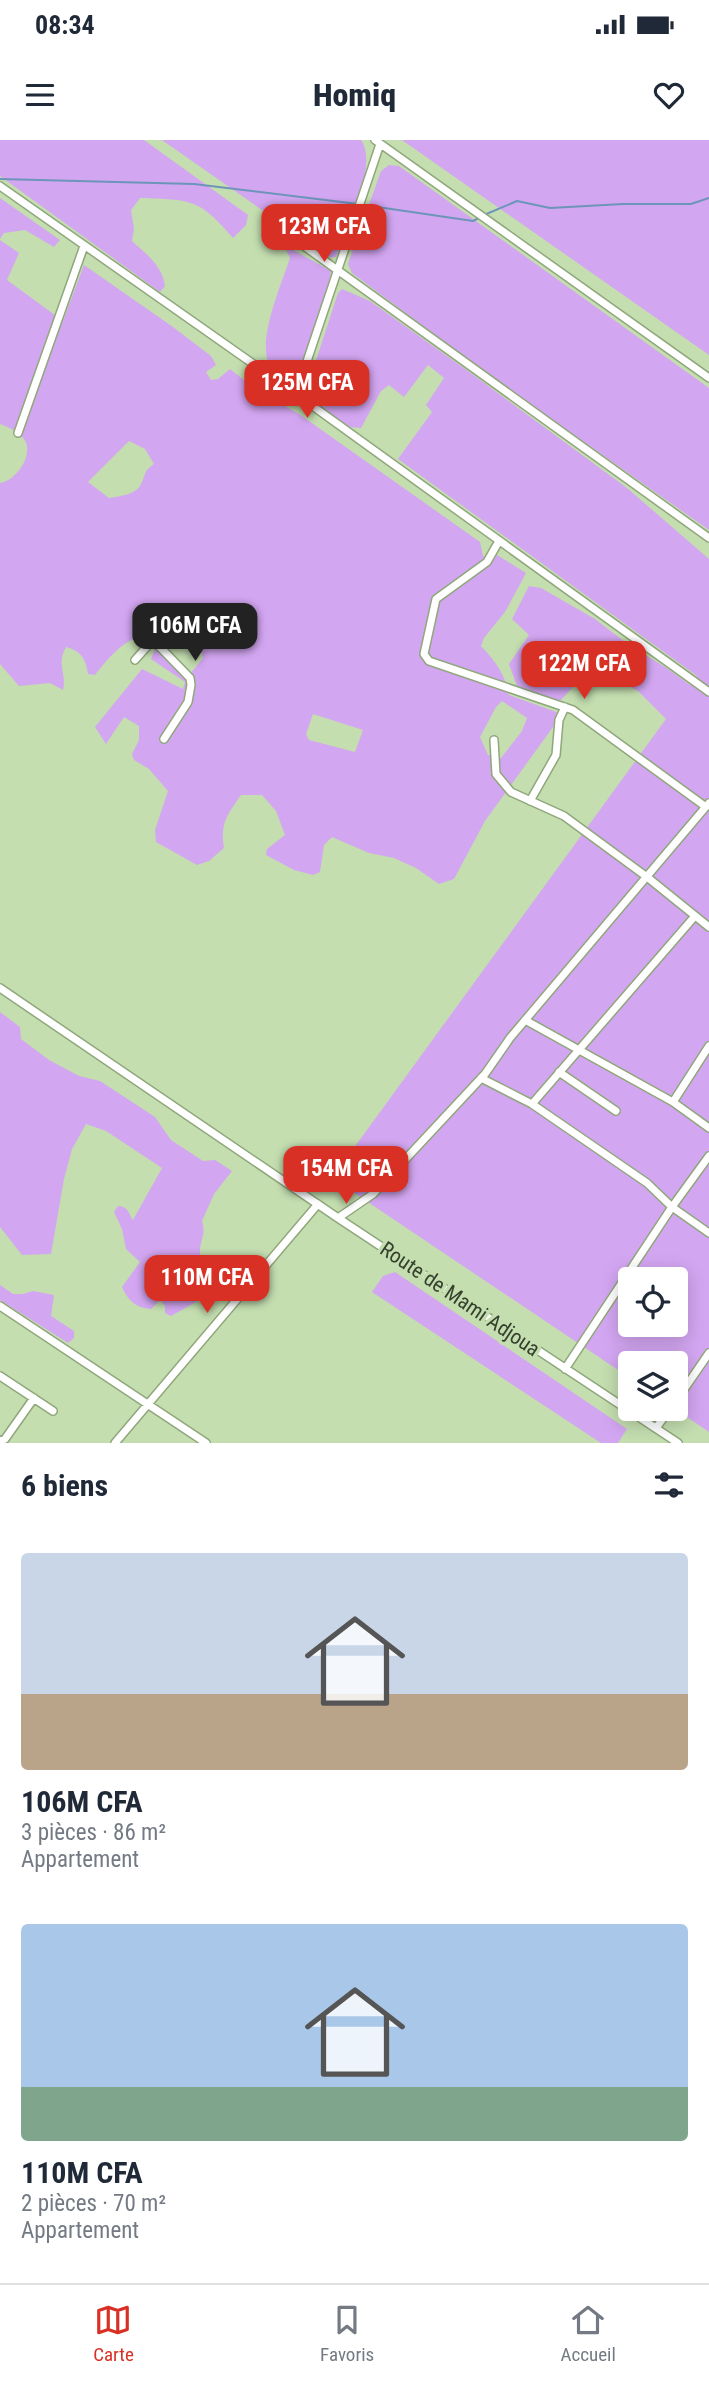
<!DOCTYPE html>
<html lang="fr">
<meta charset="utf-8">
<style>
body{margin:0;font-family:"Roboto Condensed",sans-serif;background:#f2f2f3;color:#1f2937;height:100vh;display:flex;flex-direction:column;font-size:26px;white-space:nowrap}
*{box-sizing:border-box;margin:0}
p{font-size:23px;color:#747a83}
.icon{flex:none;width:38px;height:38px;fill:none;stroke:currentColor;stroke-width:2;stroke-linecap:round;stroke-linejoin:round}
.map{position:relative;height:1303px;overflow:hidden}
.details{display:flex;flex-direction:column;background:#fff;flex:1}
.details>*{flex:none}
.controls{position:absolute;left:618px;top:1127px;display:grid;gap:14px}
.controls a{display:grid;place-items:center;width:70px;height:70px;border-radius:7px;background:#fff;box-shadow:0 4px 18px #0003;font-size:35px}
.price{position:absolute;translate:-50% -60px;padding:0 16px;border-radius:14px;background:#d93025;color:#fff;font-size:23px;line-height:46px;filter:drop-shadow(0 2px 4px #0008)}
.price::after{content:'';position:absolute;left:50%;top:42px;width:21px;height:16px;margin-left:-10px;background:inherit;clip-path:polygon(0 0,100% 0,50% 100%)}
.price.on{background:#222;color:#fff}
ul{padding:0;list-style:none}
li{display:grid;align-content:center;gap:14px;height:371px;padding:0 21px}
li span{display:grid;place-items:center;height:217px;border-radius:7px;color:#555}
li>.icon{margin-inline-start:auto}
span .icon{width:126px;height:126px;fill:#fffc;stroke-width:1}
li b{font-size:30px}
h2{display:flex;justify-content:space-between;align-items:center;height:84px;padding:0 21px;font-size:30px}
.status{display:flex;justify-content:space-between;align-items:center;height:49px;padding:0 35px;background:#fff;direction:ltr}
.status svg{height:19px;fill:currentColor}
header{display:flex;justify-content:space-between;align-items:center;height:91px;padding:0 21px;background:#fff;font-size:32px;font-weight:800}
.dock{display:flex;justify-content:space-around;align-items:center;height:98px;border-top:2px solid #e0e1e3;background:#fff;font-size:19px;color:#747a83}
.dock a{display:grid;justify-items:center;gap:4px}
.dock .on{color:#d93025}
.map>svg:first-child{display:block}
.green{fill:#d3a6f1;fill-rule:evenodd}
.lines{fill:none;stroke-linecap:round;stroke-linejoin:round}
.stream{stroke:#6d95b9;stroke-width:2}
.minor-casing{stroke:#8fa77b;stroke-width:10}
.minor{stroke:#fff;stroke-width:7}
.labels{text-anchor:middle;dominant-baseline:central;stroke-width:7;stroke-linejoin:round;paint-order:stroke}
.street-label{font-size:21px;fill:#36402e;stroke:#c4deb0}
</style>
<div class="status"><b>08:34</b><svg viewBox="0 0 49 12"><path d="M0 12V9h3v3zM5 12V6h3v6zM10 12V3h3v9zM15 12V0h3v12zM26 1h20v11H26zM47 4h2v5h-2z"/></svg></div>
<header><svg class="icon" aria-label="menu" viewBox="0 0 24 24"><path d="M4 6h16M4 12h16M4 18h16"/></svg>Homiq<svg class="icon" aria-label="heart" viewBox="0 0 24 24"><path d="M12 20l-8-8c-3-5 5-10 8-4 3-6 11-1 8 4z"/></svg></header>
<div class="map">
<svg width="709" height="1303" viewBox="0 0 709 1303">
<rect width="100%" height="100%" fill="#c4deb0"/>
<path class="green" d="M 0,0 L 144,0 L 248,75 L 246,85 L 233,98 C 199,58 191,60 140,58 L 131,70 L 134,89 L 132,101 C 147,115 162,125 165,146 L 160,152 L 0,36 Z
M 162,0 L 361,0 C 379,25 346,90 336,117 L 329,117 Z
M 402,0 L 709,0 L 709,215 Z
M 389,25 L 399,26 L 709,248 L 709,390 L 483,231 L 352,133 L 348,124 L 381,31 Z
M 0,58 L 60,100 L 54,107 L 25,90 L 4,93 L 0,99 Z
M 0,100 L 19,113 L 7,140 L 63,181 L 84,125 L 173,187 L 211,216 L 216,225 L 206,232 L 211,240 L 218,239 L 230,229 L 258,251 L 299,274 L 480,402 L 483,416 L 492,421 L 497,415 L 526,433 L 505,472 L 484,498 L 481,506 C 496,522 505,534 509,555 L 559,573 L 553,587 L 485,681 L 454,739 L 439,744 L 416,728 L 394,718 L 369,713 L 332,697 L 324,705 L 320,732 L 313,735 L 294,730 L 266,715 L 267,709 L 285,695 L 276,671 L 262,655 L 241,655 C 227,675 220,683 224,708 L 209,721 L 197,725 L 156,702 L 155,690 L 168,651 L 149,629 L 134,620 L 132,614 L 139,600 L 139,586 L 124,577 L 106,604 L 95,587 L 142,529 L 183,549 L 185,542 L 151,519 L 155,509 L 159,509 L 190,534 L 203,518 L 201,510 L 182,491 L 172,499 C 164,498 152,495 144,496 C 123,499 107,520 95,535 L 88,534 C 86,519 81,511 66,507 C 56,526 67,533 63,550 L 50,543 L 19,546 L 0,524 L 0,343 C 16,341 35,314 24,299 C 18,292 9,287 0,284 ZM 129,301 L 145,309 L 154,324 C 143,332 147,332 141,344 C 136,355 120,356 109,358 L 88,342 ZM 502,561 L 527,578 L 522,591 L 501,618 L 488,615 L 480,597 L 496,567 ZM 313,574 L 363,590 L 355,612 L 309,600 L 306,594 Z
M 284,105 L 331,131 L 330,139 C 324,158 302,235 289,243 C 283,237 272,231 269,224 C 257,199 282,143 290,118 Z
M 342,149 L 370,161 L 472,234 L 627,348 L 709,419 L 709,1292 L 675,1269 L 676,1223 L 630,1223 L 630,1238 L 332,1038 L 666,579 L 638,551 L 595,529 L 589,530 L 559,562 L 518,549 L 509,524 L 529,495 L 512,479 L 529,446 L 541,448 L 595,479 L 629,505 L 665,527 L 690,545 L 697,536 L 398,319 L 432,272 L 426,265 L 444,238 L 428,225 L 404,257 L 389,245 L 381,251 L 361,288 L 349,287 L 308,257 L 307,248 L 338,153 ZM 630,1139 L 676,1139 L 676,1185 L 630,1185 Z
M 0,872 L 20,887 L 21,899 L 49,920 L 79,936 L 100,941 L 155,977 L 171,1000 L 203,1021 L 215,1020 L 232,1031 L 214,1054 L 202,1081 C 206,1095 201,1097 200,1110 C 199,1118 204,1123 203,1132 L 197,1137 L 182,1126 L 162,1127 L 157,1133 L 158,1137 L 170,1135 L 184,1145 L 196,1162 L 171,1176 L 165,1173 L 165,1166 L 161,1161 L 158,1162 L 151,1169 C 135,1168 128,1160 122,1147 L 140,1122 L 126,1109 L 122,1089 L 114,1072 L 118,1066 C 129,1067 128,1073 133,1080 L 162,1028 L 106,991 L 86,984 L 72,1009 L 64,1039 L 51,1114 L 22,1115 L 0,1087 Z
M 395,1132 L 627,1289 L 618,1303 L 601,1303 L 372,1152 L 383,1136 Z
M 0,1145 L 13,1154 L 23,1154 L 33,1151 L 54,1155 L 51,1176 L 74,1191 L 74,1198 L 68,1203 L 0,1160 Z"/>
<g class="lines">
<path class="stream" d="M 0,39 L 194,44 L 358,64
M 364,65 L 473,81 L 479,78
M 484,75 L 517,61 L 550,68 L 623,64 L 691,64 L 709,58"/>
<g class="minor-casing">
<path id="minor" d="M 375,0 L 709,238
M 0,46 L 296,254 L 709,552
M 268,80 L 709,398
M 296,254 L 380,4
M 18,293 L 84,106
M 499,401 L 487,422 L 436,459 L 424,514 L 429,521 L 573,570 L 706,667
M 135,520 L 151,502 L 160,507 L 190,538 L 191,545 L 188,562 L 164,599
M 494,600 L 496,634 L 511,652 L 564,676 L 647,737 L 709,787
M 530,661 L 556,615 L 559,580 L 565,567
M 0,848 L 338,1078 L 678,1303
M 525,880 L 673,962 L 709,988
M 559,932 L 616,971
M 481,938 L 532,964 L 647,1043 L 672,1067 L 709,1093
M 673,962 L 709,906
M 532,964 L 695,776
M 338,1078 L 373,1054 L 485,934 L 510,898 L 709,663
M 0,1166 L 206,1303
M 565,1229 L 672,1067 L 709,1016
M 0,1236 L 53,1271
M 676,1261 L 709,1213
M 656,1288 L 670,1269
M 0,1301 L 5,1299 L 34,1258
M 115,1303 L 318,1064"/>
</g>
<use href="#minor" class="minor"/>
</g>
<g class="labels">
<g class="street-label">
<text transform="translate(460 1159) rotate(34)">Route de Mami Adjoua</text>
</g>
</g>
</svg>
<div class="controls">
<a><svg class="icon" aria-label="locate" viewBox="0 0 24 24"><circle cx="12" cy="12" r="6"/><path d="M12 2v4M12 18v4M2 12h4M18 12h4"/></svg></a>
<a><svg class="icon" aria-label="layers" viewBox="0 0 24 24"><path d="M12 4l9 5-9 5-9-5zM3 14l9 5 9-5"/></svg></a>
</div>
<b class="price" style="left:324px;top:124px">123M CFA</b>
<b class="price" style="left:307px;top:280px">125M CFA</b>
<b class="price on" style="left:195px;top:523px">106M CFA</b>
<b class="price" style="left:584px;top:561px">122M CFA</b>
<b class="price" style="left:346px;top:1066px">154M CFA</b>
<b class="price" style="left:207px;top:1175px">110M CFA</b>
</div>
<section class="details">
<h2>6 biens<svg class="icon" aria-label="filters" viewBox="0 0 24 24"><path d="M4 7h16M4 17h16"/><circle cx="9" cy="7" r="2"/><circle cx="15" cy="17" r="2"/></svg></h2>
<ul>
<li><span style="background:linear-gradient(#c9d6e8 65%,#b9a48a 0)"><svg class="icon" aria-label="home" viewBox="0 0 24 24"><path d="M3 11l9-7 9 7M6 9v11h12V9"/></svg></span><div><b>106M CFA</b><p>3 pièces · 86 m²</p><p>Appartement</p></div></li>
<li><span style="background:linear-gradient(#a9c7e8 75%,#7fa58c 0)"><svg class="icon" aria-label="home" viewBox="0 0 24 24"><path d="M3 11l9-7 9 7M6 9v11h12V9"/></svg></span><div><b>110M CFA</b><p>2 pièces · 70 m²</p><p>Appartement</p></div></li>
</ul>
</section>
<nav class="dock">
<a class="on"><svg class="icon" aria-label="map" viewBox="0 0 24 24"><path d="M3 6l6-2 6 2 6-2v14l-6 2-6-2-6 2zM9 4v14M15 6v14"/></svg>Carte</a>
<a><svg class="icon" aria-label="saved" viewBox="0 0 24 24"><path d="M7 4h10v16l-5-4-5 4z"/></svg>Favoris</a>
<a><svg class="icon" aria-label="home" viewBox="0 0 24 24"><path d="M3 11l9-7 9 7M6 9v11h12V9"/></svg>Accueil</a>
</nav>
